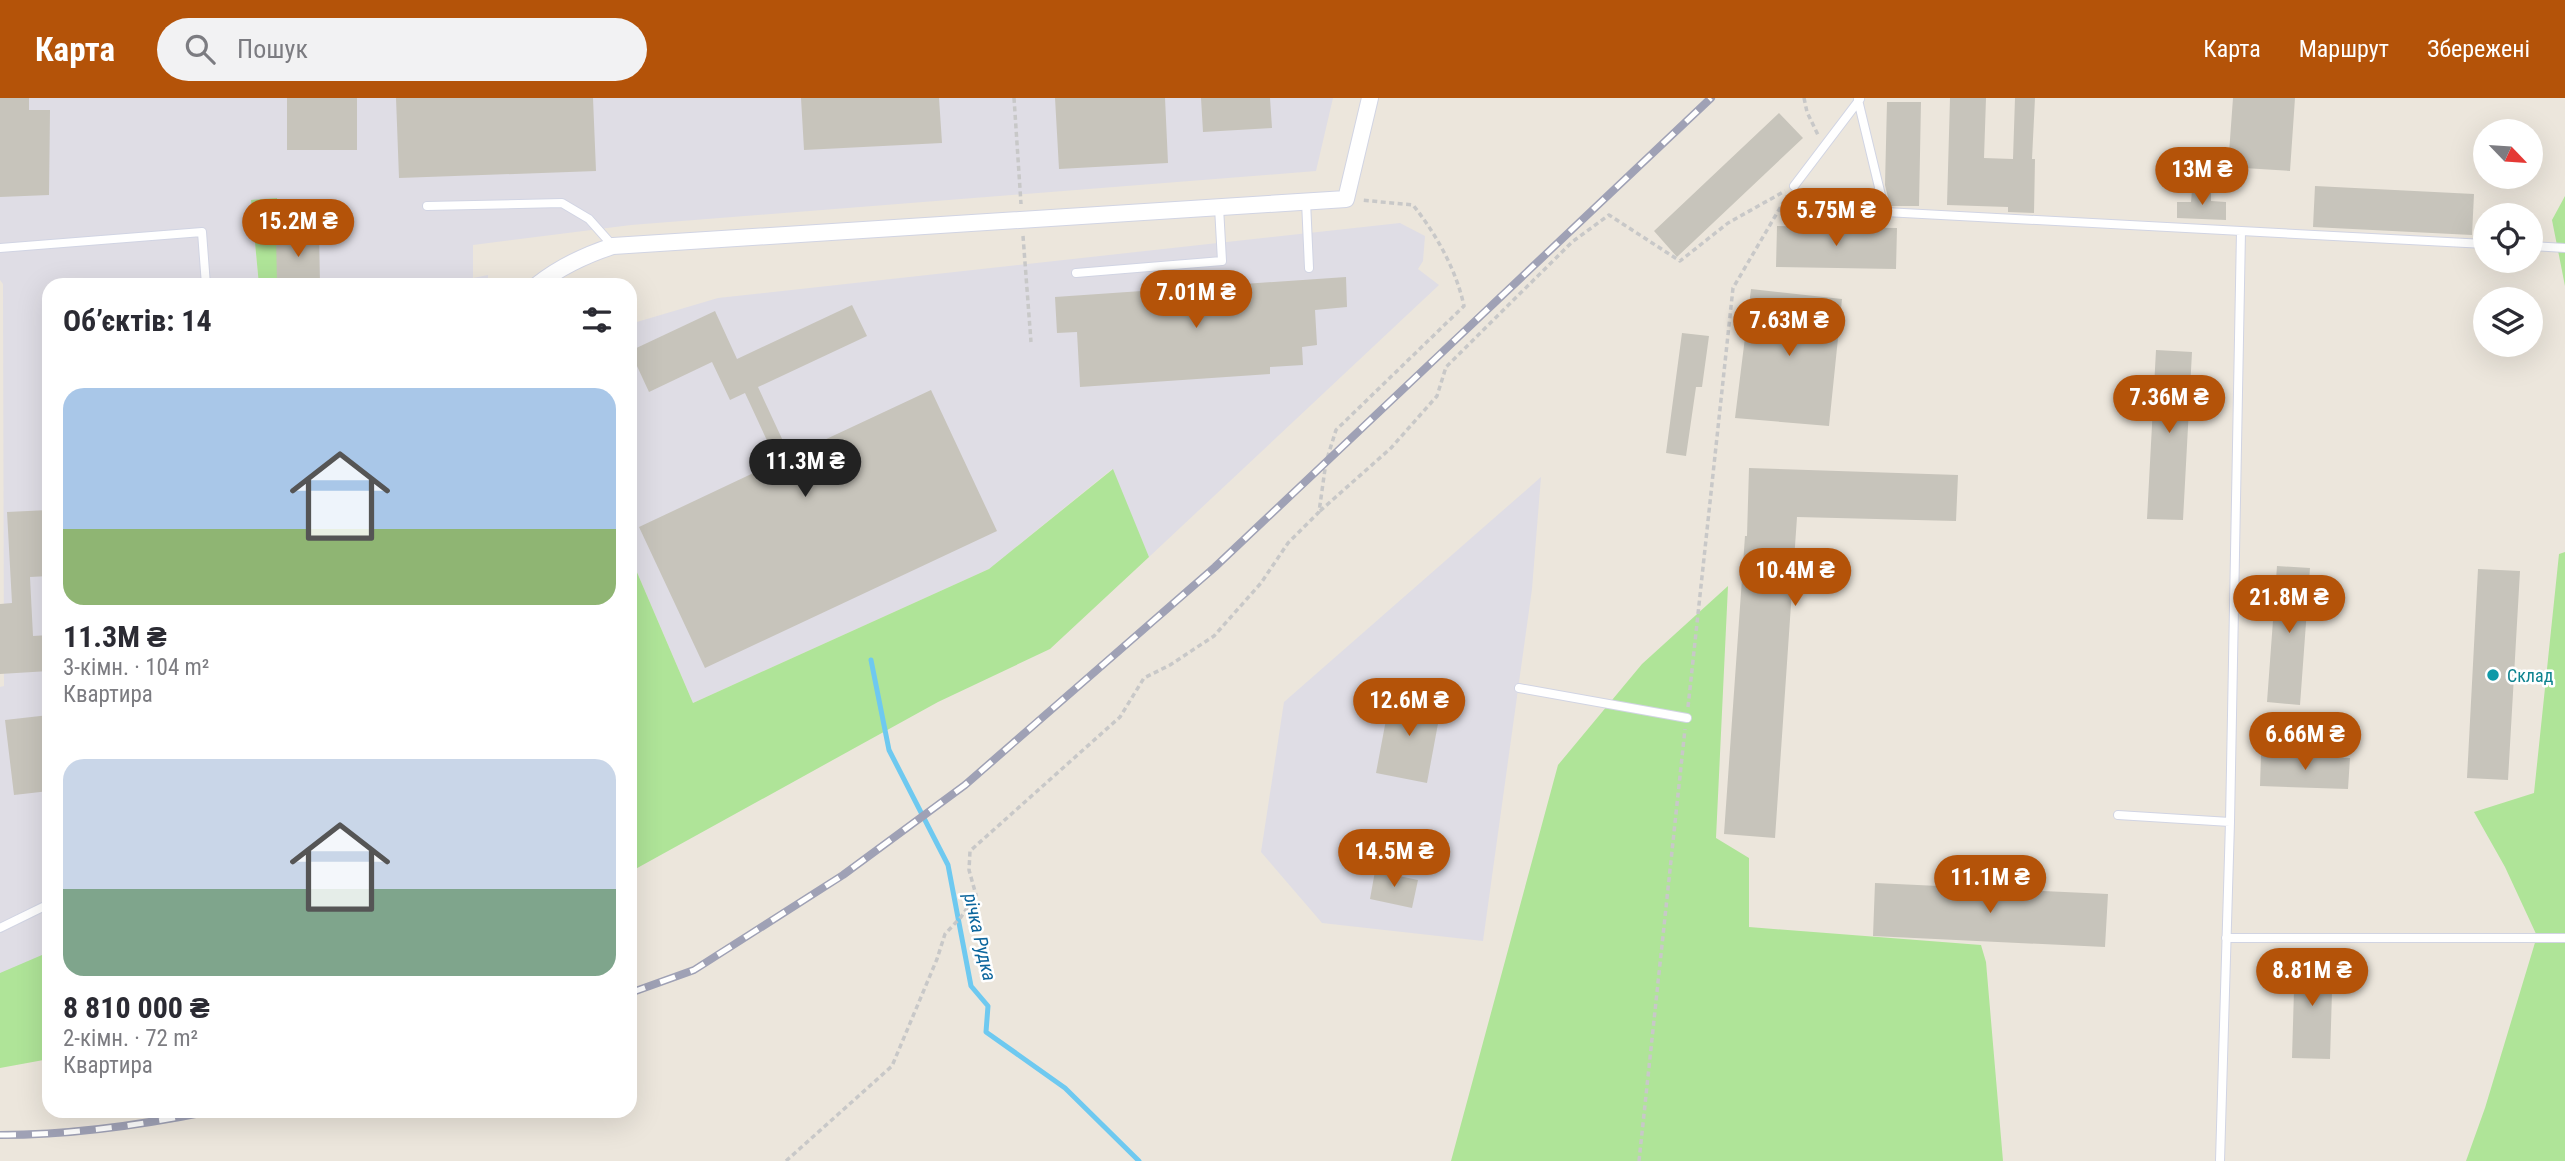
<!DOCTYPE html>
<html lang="uk">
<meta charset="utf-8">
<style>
body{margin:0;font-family:"Roboto Condensed",sans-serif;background:#f2f2f3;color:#2b2b33;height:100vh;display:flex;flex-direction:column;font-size:26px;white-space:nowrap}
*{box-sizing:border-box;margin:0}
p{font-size:23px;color:#7c7c81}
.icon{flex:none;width:38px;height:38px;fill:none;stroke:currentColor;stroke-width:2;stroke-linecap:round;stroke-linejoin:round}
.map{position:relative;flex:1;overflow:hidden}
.details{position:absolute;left:42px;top:180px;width:595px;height:840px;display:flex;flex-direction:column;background:#fff;border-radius:21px;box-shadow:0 7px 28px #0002}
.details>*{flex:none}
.needle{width:46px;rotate:115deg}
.controls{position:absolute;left:2473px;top:21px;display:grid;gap:14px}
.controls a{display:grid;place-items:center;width:70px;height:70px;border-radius:50%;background:#fff;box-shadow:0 7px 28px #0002;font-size:35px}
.price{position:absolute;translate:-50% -60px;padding:0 16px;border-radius:24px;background:#b45309;color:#fff;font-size:23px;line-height:46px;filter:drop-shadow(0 2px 4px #0008)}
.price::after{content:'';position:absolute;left:50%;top:42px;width:21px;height:16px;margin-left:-10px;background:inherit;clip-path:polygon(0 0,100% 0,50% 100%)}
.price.selected{background:#222;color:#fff}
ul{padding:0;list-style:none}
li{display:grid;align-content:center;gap:14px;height:371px;padding:0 21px}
li span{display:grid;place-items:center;height:217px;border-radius:21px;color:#555}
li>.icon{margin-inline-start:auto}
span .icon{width:126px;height:126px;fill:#fffc;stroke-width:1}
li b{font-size:30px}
h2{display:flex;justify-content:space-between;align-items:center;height:84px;padding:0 21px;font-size:30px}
header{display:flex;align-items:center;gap:42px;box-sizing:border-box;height:98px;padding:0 35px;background:#b45309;color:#fff}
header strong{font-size:33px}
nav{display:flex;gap:38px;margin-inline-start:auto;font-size:24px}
.search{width:490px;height:63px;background:#f2f2f3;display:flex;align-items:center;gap:18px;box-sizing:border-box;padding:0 24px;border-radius:38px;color:#7c7c81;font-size:26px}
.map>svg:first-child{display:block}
.industrial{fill:#dfdde5}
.green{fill:#afe498}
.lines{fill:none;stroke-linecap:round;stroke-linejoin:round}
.stream{stroke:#6ec9f0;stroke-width:5}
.building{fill:#c7c4bb}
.lane-casing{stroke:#d1d4e3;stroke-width:10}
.street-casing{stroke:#d1d4e3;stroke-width:18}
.path{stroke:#c8c8c8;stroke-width:3.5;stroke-dasharray:5 3.5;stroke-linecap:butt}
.lane{stroke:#fff;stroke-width:8}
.street{stroke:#fff;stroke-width:16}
.rail-casing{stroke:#9fa1b5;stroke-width:8}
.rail{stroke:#fff;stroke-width:5;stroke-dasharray:16;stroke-linecap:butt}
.culture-dot{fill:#0f9aa8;stroke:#fff;stroke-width:2.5}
.labels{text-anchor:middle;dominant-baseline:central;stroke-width:5;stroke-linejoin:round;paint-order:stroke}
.culture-label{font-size:18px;fill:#0d838f;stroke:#fff;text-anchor:start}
.water-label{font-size:19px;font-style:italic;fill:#0c669d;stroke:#fff}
</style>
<header>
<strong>Карта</strong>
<div class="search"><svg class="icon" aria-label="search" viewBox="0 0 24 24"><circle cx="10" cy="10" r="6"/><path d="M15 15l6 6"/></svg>Пошук</div>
<nav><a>Карта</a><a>Маршрут</a><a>Збережені</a></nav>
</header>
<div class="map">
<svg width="2565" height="1063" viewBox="0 0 2565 1063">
<rect width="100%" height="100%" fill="#ece6dc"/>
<path class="industrial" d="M 0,0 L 1333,0 L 1316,73 L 631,127 L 473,147 L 473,180 L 488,177 L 488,187 L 277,187 L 251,103 L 259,187 L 49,187 L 49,857 L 0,880 L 0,589 L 4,588 L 3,186 L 0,182 Z
M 1400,125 L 1425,138 L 1423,163 L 1418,171 L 1439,187 L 1149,459 L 1112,371 L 989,471 L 693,605 L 630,458 L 630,226 L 718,200 Z
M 1541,379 L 1532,491 L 1483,843 L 1322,825 L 1261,754 L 1284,604 Z"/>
<path class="green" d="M 2565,98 L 2565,188 L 2552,122 Z
M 277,100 L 277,187 L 259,187 L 251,102 Z
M 1113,371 L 1149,459 L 1050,551 L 938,604 L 630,774 L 630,458 L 693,605 L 989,471 Z
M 2565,454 L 2565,1063 L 2466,1063 L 2485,1010 L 2537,838 L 2505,769 L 2474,714 L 2534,695 L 2559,456 Z
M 1728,488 L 1716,740 L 1749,760 L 1749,829 L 1981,847 L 1986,864 L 2003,1063 L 1451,1063 L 1558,667 L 1642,566 Z
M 49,854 L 49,961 L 0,970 L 0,875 Z"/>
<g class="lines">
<path class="stream" d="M 871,562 L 889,652 L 948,767 L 971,888 L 988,908 L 986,934 L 1065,990 L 1139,1063"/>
</g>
<path class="building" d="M 0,0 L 29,0 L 29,12 L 50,12 L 49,97 L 0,99 Z
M 287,0 L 357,0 L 357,52 L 287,52 Z
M 396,0 L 593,0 L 596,73 L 399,80 Z
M 801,0 L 939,0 L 942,45 L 804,52 Z
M 1055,0 L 1165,0 L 1168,65 L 1059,71 Z
M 1201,0 L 1270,0 L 1272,30 L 1203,34 Z
M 1950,0 L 1986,0 L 1984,60 L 2013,61 L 2015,0 L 2035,0 L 2032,61 L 2035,61 L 2034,115 L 2008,114 L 2008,109 L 1947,107 Z
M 2233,0 L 2295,0 L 2290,73 L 2228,69 Z
M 1887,4 L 1921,4 L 1919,108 L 1890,108 L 1885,87 Z
M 1779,15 L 1803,40 L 1677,159 L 1654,133 Z
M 2315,88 L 2474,96 L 2472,137 L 2313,129 Z
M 2192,92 L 2211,92 L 2211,103 L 2226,104 L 2226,122 L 2177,120 L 2177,104 L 2191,104 Z
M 1777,128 L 1897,130 L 1896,171 L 1776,169 Z
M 319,134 L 320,187 L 277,187 L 276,135 Z
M 1346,179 L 1347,209 L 1315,212 L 1317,247 L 1302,249 L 1303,267 L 1270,269 L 1270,276 L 1080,289 L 1077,234 L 1057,235 L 1055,199 Z
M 1751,191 L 1842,201 L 1829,328 L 1735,320 Z
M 852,207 L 867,238 L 758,289 L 790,358 L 931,292 L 997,433 L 705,570 L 639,429 L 777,364 L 745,295 L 730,302 L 712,264 L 649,294 L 630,253 L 715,213 L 737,261 Z
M 1682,235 L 1709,238 L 1702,289 L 1696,289 L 1686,358 L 1666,355 Z
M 2156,252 L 2192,254 L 2183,422 L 2147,421 Z
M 1749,370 L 1958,377 L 1956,423 L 1797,419 L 1775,740 L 1724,736 L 1745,438 L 1747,438 Z
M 49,412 L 49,478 L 30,479 L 33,538 L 49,537 L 49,573 L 0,576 L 0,506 L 12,505 L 7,414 Z
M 2277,468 L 2310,470 L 2300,607 L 2267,604 Z
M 2478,471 L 2520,473 L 2508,682 L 2467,680 Z
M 1391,595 L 1442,604 L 1427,685 L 1376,675 Z
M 49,617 L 49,693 L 14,697 L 5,622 Z
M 2261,657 L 2350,660 L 2348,691 L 2260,688 Z
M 1375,773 L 1418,782 L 1412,810 L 1370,801 Z
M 1875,785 L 2108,796 L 2105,849 L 1873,838 Z
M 2295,858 L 2333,860 L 2330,961 L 2292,960 Z"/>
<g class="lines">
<g class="lane-casing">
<path id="lane" d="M 1858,2 L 1885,114 L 2485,146
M 1794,88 L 1860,1
M 1306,103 L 1309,170
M 427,108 L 562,105 L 589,121 L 613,148
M 2530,148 L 2565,150
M 0,150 L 202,134 L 206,187
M 1076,175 L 1222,163 L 1219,109
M 1519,590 L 1687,620
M 2118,717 L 2230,724
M 0,830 L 49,806
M 2226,840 L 2565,840
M 2220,1063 L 2230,724 L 2241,133"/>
</g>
<g class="street-casing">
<path id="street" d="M 537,187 C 560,169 585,157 613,148 L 1346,101 L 1370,0"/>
</g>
<path class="path" d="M 1014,0 L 1021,106
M 1804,0 L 1807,14 L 1818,37
M 1808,92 L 1871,110
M 1023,138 L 1031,244
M 1320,413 L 1391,350 L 1437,298 L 1446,269 L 1572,144 L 1609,117 L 1680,163 L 1728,125 L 1785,93
M 1688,609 L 1733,190 L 1787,98
M 786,1063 L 892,968 L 937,861 L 945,836 L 961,819 L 976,797 L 969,772 L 970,753 L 1120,619 L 1144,580 L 1170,567 L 1214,538 L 1261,485 L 1288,445 L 1319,414 L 1326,364 L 1336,332 L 1464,208 C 1456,171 1436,136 1413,107 L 1361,102
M 1639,1063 L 1685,631"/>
<use href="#lane" class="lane"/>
<use href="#street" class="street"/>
<g class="rail-casing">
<path id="rail" d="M 630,895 L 694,872 L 843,777 L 965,687 L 1215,469 L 1711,0
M 0,1037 C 71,1037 142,1027 211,1013"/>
</g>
<use href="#rail" class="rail"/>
</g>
<circle class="culture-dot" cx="2493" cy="577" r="7"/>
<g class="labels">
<g class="culture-label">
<text x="2507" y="577">Склад</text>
</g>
<g class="water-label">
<text transform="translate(980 839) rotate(77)">річка Рудка</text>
</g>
</g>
</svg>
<div class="controls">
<a><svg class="needle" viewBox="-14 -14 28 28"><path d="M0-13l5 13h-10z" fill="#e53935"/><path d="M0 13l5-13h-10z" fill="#7c7c81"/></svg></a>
<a><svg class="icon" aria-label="locate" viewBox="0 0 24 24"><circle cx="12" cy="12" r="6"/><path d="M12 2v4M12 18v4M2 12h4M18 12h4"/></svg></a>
<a><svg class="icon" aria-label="layers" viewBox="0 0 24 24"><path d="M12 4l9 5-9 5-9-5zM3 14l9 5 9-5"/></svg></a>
</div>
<b class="price" style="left:2202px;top:109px">13M ₴</b>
<b class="price" style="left:1836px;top:150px">5.75M ₴</b>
<b class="price" style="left:298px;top:161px">15.2M ₴</b>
<b class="price" style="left:1196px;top:232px">7.01M ₴</b>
<b class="price" style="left:1789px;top:260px">7.63M ₴</b>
<b class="price" style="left:2169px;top:337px">7.36M ₴</b>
<b class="price selected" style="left:805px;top:401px">11.3M ₴</b>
<b class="price" style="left:1795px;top:510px">10.4M ₴</b>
<b class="price" style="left:2289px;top:537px">21.8M ₴</b>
<b class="price" style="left:1409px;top:640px">12.6M ₴</b>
<b class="price" style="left:2305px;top:674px">6.66M ₴</b>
<b class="price" style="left:1394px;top:791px">14.5M ₴</b>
<b class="price" style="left:1990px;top:817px">11.1M ₴</b>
<b class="price" style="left:2312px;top:910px">8.81M ₴</b>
<section class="details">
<h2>Об’єктів: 14<svg class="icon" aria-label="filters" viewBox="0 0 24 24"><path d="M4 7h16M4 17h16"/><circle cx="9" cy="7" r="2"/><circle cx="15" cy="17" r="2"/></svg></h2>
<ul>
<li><span style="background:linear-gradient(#a9c7e8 65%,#8fb573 0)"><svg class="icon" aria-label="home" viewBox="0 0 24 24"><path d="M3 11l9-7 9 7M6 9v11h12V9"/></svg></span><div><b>11.3M ₴</b><p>3-кімн. · 104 m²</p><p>Квартира</p></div></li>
<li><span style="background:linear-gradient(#c9d6e8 60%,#7fa58c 0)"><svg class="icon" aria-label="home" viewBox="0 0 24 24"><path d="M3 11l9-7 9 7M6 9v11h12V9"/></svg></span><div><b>8 810 000 ₴</b><p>2-кімн. · 72 m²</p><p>Квартира</p></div></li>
</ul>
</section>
</div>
